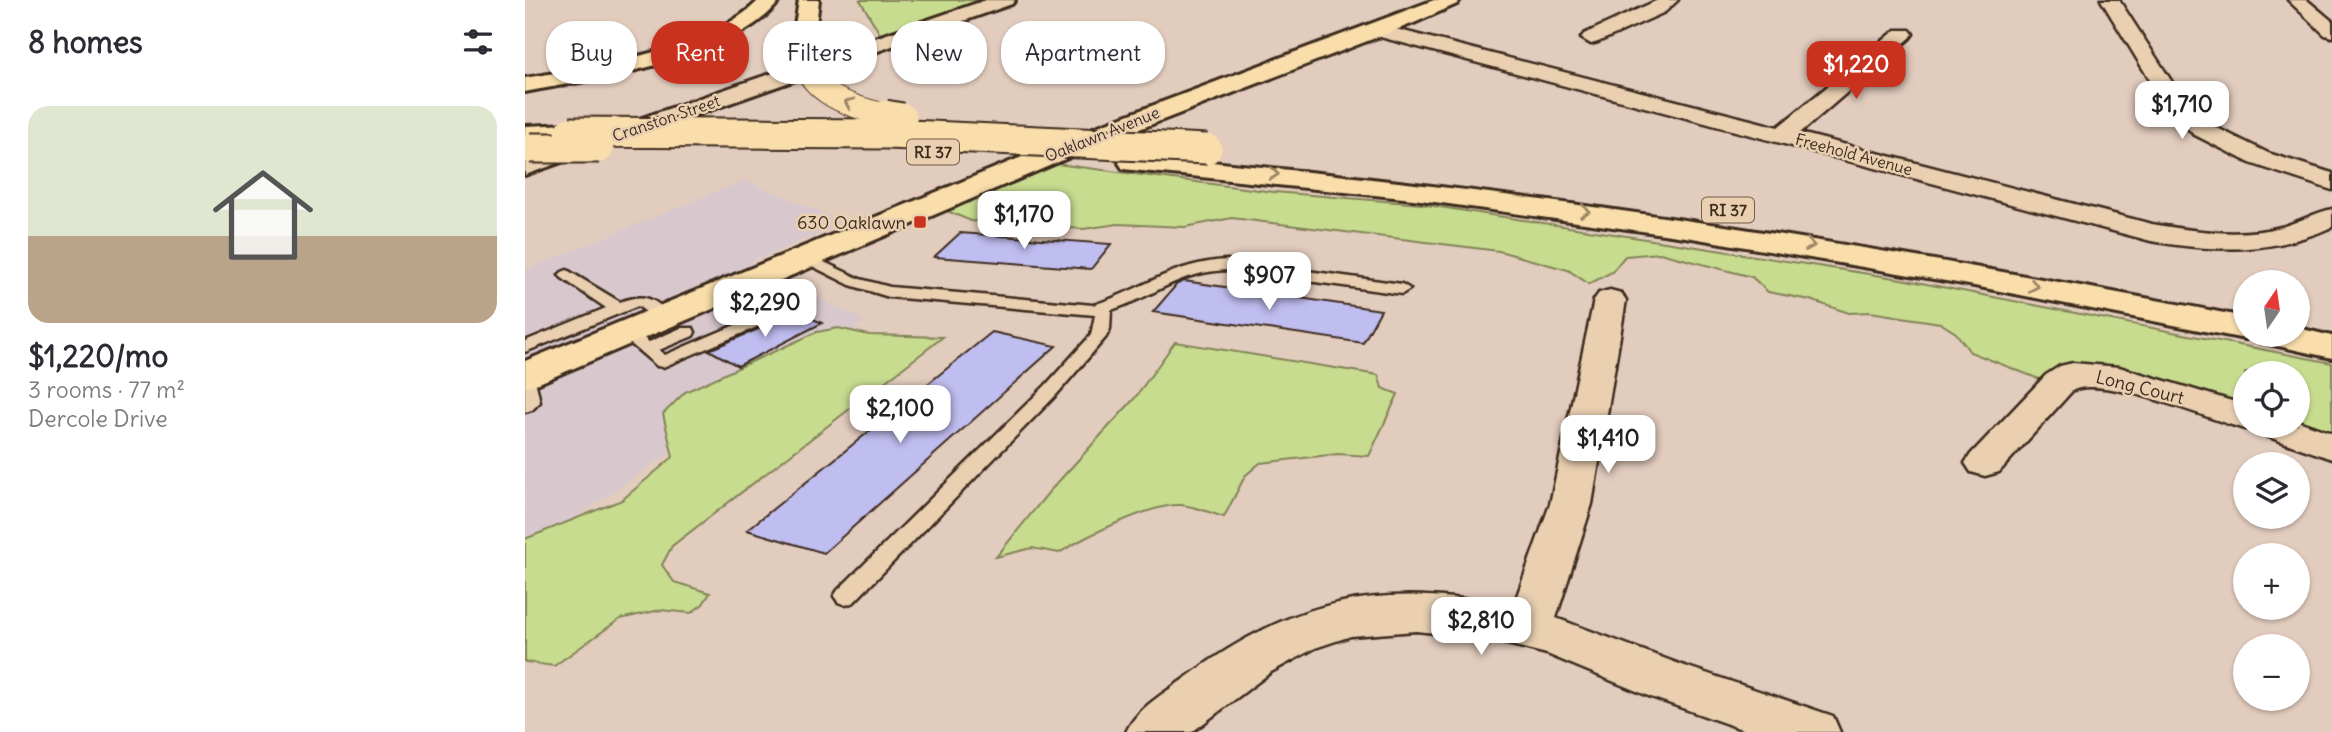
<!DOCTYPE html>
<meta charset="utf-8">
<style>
body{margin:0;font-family:Delius,sans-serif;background:#f7f7f7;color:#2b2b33;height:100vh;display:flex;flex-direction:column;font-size:26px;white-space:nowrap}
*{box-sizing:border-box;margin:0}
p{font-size:23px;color:#7c7c81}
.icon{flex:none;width:38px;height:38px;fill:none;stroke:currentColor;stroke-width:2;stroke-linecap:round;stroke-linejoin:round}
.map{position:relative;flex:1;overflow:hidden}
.panel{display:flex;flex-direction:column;background:#fff;width:525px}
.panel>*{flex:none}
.hud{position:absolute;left:21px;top:21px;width:665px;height:63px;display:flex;gap:14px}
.needle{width:46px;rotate:13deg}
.controls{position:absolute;left:1708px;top:270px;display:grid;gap:14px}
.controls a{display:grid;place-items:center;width:77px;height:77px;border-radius:50%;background:#fff;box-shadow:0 2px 5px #0004;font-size:35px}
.price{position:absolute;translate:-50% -60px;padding:0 16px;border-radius:14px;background:#fff;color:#222;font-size:23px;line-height:46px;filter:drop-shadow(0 2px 4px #0008)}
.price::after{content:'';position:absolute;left:50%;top:42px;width:21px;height:16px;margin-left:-10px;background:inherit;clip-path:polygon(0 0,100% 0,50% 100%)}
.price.active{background:#c8321e;color:#fff}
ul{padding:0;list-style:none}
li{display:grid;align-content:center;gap:14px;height:371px;padding:0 28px}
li+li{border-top:2px solid #e1e1e2}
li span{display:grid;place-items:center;height:217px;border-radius:21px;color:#555}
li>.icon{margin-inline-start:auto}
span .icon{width:126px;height:126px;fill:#fffc;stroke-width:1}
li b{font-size:30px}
h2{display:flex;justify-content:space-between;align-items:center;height:84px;padding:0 28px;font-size:30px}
.chip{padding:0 24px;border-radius:28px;background:#fff;box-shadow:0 2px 5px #0004;font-size:24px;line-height:63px}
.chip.active{background:#c8321e;color:#fff}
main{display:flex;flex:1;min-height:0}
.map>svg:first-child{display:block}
.built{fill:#d8c8cd}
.green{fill:#c8dc90;stroke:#828357;stroke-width:2}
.building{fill:#c0bdf0;stroke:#3b2a1e;stroke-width:2}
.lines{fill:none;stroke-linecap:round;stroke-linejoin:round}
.service-casing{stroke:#3b2a1e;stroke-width:5}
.minor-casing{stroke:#3b2a1e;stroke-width:5}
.tertiary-casing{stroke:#3b2a1e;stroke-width:6}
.primary-casing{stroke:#3b2a1e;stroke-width:6}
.motorway-casing{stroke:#3b2a1e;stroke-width:6}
.service{fill:#ead0b1;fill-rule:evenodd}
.minor{fill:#ead0b1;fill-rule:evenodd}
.tertiary{fill:#ead0b1;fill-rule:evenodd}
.primary{fill:#f9ddab;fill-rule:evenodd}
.motorway{fill:#f9ddab;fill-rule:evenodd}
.motorway-bridge-far1-casing{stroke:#3b2a1e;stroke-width:24;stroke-linecap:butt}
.motorway-bridge-casing{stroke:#3b2a1e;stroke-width:33;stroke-linecap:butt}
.motorway-bridge-far1{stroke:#f9ddab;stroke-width:22}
.motorway-bridge{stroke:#f9ddab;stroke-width:29}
.oneway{stroke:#9a8464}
.poi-dot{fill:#c8321e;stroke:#ead0b1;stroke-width:2.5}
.labels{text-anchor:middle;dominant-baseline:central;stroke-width:5;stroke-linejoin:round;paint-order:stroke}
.far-street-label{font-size:16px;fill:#3b2a1e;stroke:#ead0b1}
.shield{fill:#ead0b1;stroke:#705c4a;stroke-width:2}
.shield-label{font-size:16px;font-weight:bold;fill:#3b2a1e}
.poi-label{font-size:18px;fill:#3b2a1e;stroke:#ead0b1;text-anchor:end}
.street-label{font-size:18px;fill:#3b2a1e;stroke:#ead0b1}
</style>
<main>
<section class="panel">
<h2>8 homes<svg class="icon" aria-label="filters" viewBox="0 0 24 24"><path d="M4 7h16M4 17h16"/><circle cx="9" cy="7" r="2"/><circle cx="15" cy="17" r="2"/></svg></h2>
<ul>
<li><span style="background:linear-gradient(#dfe7d0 60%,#b9a48a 0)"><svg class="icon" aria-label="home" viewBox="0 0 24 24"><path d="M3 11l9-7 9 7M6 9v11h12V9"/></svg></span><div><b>$1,220/mo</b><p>3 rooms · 77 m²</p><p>Dercole Drive</p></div></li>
</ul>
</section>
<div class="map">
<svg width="1807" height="732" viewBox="0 0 1807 732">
<rect width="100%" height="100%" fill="#e2ccbe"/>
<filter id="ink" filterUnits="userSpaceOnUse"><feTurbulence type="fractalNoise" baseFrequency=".0143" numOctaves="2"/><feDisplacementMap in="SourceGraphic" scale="14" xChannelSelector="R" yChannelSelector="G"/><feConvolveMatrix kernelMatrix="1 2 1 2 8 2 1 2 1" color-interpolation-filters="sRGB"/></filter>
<g filter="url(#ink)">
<path class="built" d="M 220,180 L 321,223 L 225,262 L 340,321 L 51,517 L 0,540 L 0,270 Z"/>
<path class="green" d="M 335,0 L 457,0 L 355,34 Z
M 516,162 L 749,192 L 896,204 L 1376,279 L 1807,363 L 1807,445 L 1773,425 L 1773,373 L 1720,373 L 1720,416 L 1644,391 L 1527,384 L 1445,352 L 1431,333 L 1415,323 L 1345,312 L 1324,313 L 1285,300 L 1243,292 L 1227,277 L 1135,253 L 1100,256 L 1087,272 L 1064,284 L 1043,270 L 974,251 L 707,218 L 660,227 L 593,224 L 558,229 L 446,221 L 408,205 Z
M 313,328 L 344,335 L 418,337 L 147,546 L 137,565 L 149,582 L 185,593 L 178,604 L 166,613 L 135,610 L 95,619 L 29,666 L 0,662 L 0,539 L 97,500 L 148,457 L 138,414 L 160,392 L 292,332 Z
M 650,342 L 853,375 L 857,388 L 873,394 L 844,456 L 813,454 L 735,463 L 720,476 L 699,517 C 685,513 670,506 656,505 C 627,503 559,537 534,553 L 507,548 L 471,557 L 523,493 L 609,399 Z"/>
<path class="building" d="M 435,233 L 586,244 L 566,269 L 409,257 Z
M 659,281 L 856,310 L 838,343 L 628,312 L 652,284 Z
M 273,312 L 297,323 L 213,366 L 184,350 Z
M 467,332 L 531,346 L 299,553 L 222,530 Z"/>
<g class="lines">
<g class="service-casing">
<path id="service" d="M 280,253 L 335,279 L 365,287 L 568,305 C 618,290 646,263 702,260 L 877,284 L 885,289 L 877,294 L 702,270 C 652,272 631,296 586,310 L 585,329 L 581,337 L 532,394 L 329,602 L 321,605 L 313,602 L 309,596 L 313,590 L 520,386 L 566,335 L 570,315 L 364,297 L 325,285 L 275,260 L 273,257 L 275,254 Z
M 42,270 L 95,302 C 118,293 130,297 146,317 L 144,320 L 132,320 L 113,306 L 0,352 L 0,341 L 81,308 L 37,278 L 34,275 L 37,272 Z
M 225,275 L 278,305 L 276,308 L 138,367 L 132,366 L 93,333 L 95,329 L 107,329 L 124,342 L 156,328 L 168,328 L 170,332 L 168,336 L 134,350 L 140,355 L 257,305 L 220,283 L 217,280 Z
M 0,370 L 8,371 L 15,402 L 7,410 L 0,412 Z"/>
</g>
<g class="minor-casing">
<path id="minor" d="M 1133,0 L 1153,0 L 1140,12 L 1073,42 L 1066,44 L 1056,38 L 1059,34 Z
M 1576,0 L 1594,0 L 1656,96 L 1684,124 L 1743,153 L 1807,173 L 1807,190 L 1725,163 L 1668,134 L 1637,100 Z
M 1763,0 L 1782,0 L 1807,21 L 1807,37 L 1800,35 Z
M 851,24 L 1253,127 L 1371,30 L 1385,30 L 1388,34 L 1385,38 L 1275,133 L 1627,224 C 1669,231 1714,238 1756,227 C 1774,222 1789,213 1807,209 L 1807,227 C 1747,254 1689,252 1626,241 L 844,34 L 842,30 L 844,26 Z
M 1085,290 L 1096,293 L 1101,300 L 1067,504 L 1031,618 L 1157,665 L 1308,716 L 1315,732 L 1225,732 L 1126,697 L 1022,654 L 958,638 L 891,631 L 826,636 L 790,648 L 746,672 L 667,732 L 601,732 C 613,707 640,693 663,676 C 772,597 856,581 988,607 L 1025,504 L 1069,300 L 1074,293 Z
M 1548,363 L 1594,367 L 1720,405 L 1720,425 L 1773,425 L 1773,421 L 1807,433 L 1807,459 L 1732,433 L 1727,427 L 1720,429 L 1707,425 C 1675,415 1572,374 1547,391 L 1474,472 L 1460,476 L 1446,472 L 1440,463 L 1446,454 L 1521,375 L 1535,366 Z"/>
</g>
<g class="tertiary-casing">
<path id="tertiary" d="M 461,0 L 490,0 L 487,4 L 0,175 L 0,158 Z"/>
</g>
<g class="primary-casing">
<path id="primary" d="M 909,0 L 935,0 L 932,4 L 889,23 L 578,143 L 14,383 L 0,387 L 0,361 L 560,131 Z"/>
</g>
<g class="motorway-casing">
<path id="motorway" d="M 234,0 L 255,0 C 213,59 69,79 0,92 L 0,78 C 68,66 186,50 234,0 Z
M 274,0 L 294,0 L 288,51 L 285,56 L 269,56 L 266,51 Z
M 45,124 L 54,126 L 58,132 L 54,138 L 0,142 L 0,126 Z
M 608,155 C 985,187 1349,245 1720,317 L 1720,334 L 1773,334 L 1773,328 L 1807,336 L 1807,358 L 1735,342 L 1731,336 L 1720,339 L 1444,285 L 1167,238 L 888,199 L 598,169 L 594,163 L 598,157 Z"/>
</g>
<use href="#service" class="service"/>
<use href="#minor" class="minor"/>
<use href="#tertiary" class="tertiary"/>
<use href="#primary" class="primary"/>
<use href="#motorway" class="motorway"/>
<g class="motorway-bridge-far1-casing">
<path id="motorway-bridge-far1" d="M 277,51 C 280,95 331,109 368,116"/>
</g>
<g class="motorway-bridge-casing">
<path id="motorway-bridge" d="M 360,115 L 377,118
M 45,132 L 364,134 L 682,149
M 5,148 L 74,148"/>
</g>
<use href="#motorway-bridge-far1" class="motorway-bridge-far1"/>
<use href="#motorway-bridge" class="motorway-bridge"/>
</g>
<defs><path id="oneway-chevron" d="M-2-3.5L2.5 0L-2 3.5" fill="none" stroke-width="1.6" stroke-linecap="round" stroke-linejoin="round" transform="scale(1.75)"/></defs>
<g class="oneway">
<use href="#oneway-chevron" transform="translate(324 103) rotate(-156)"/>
<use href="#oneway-chevron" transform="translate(749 174) rotate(5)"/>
<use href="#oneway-chevron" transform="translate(1060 211) rotate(8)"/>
<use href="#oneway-chevron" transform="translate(1285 245) rotate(9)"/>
<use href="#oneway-chevron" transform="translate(1509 286) rotate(11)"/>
</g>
</g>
<rect class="poi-dot" x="388" y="215" width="14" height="14" rx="3.5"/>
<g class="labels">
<g class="far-street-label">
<text transform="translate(141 118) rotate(-19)">Cranston Street</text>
<text transform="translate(577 134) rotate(-22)">Oaklawn Avenue</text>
<text transform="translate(1329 154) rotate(15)">Freehold Avenue</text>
</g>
<g class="shield">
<rect x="382" y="139.5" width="52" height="25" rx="5"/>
<rect x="1177" y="197.5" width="52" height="25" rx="5"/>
</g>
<g class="shield-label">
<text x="408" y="152">RI 37</text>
<text x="1203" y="210">RI 37</text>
</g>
<g class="poi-label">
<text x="381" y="222">630 Oaklawn</text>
</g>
<g class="street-label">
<text transform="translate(1615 387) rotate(14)">Long Court</text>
</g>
</g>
</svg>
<div class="controls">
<a><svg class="needle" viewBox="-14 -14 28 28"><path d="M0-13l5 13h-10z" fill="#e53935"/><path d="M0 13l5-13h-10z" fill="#7c7c81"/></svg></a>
<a><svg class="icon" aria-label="locate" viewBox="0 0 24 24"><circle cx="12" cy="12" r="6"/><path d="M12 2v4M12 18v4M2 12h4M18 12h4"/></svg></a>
<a><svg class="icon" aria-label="layers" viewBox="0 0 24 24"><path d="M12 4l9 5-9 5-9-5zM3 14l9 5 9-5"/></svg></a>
<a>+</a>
<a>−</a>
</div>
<b class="price active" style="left:1331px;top:101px">$1,220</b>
<b class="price" style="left:1657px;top:141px">$1,710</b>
<b class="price" style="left:499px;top:251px">$1,170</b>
<b class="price" style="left:744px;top:312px">$907</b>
<b class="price" style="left:240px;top:339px">$2,290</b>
<b class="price" style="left:375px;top:445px">$2,100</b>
<b class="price" style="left:1083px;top:475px">$1,410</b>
<b class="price" style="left:956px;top:657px">$2,810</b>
<div class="hud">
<a class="chip">Buy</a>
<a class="chip active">Rent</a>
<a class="chip">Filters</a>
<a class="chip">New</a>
<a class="chip">Apartment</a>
</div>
</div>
</main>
